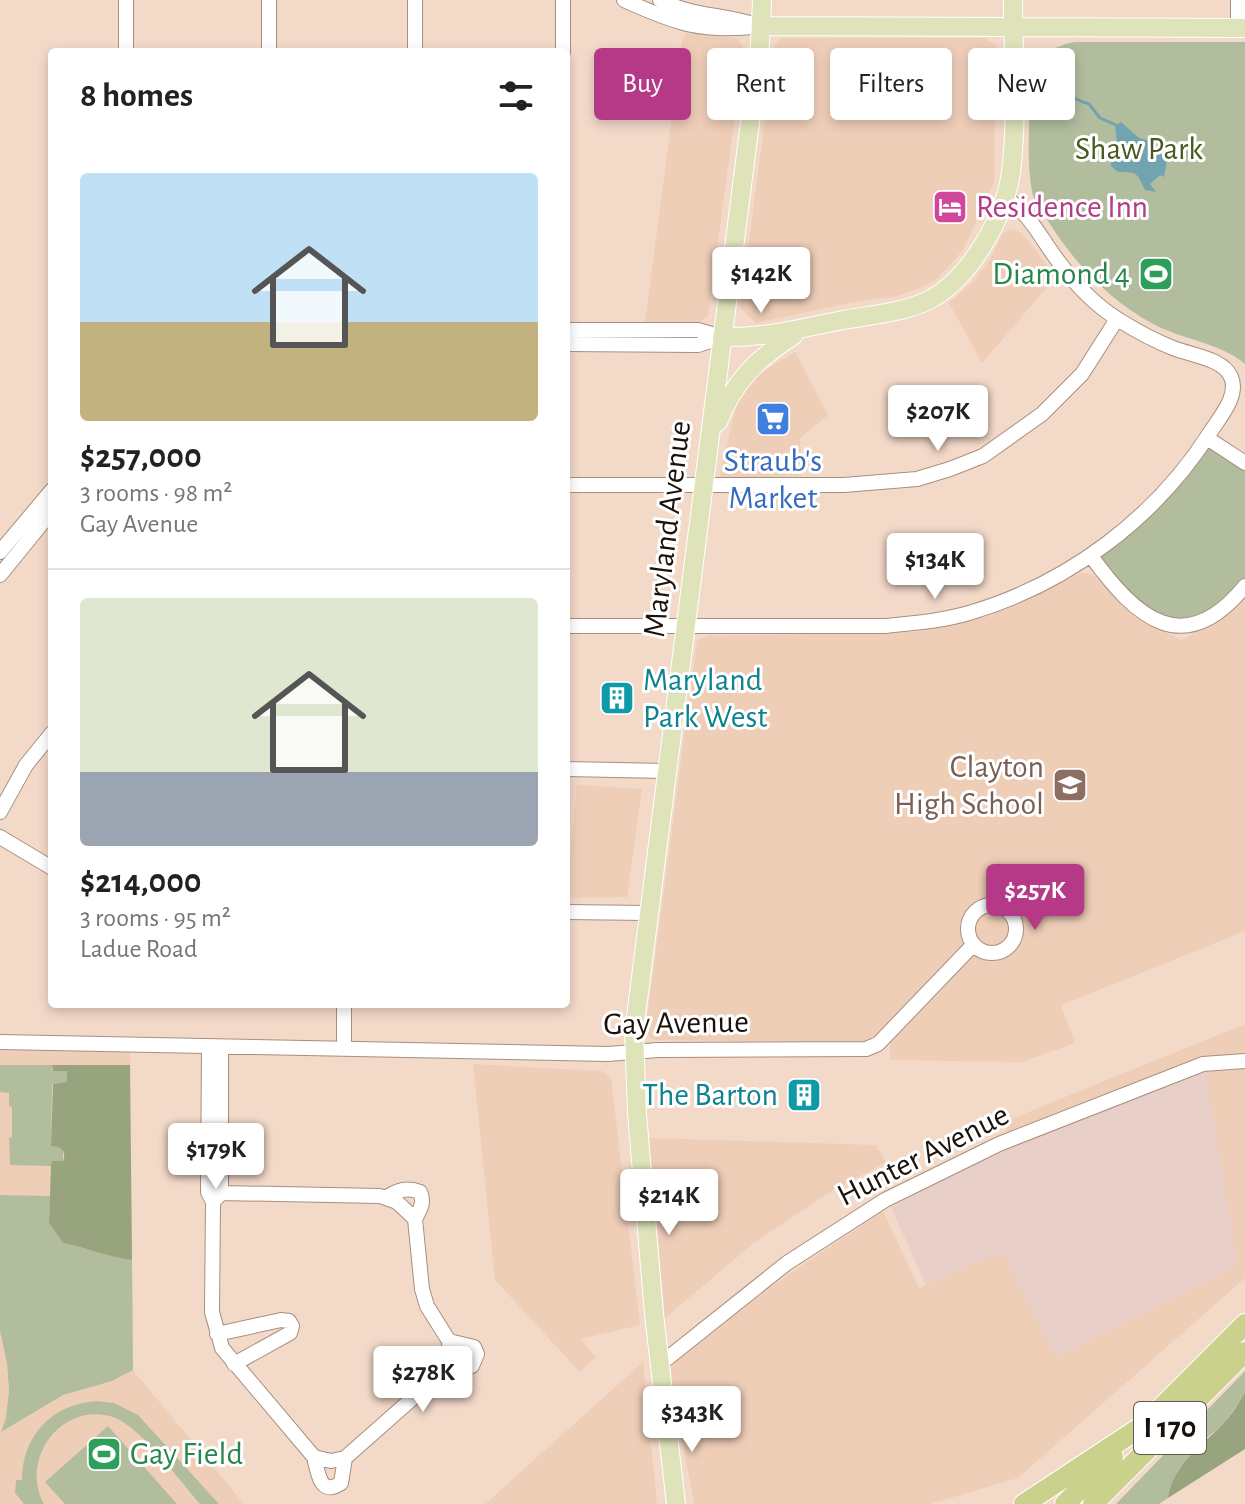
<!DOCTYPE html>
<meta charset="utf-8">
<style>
body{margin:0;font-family:"Alegreya Sans",sans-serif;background:#f2f2f2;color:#222;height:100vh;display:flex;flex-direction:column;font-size:30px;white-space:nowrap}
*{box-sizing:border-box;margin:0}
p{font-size:26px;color:#767676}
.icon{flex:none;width:44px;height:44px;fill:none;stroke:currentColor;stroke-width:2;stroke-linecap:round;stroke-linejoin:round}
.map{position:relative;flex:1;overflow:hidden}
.details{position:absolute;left:48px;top:48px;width:522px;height:960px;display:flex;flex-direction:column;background:#fff;border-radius:8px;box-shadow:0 4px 12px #0003}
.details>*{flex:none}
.guide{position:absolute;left:594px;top:48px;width:530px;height:72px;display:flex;gap:16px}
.price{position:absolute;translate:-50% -68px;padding:0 18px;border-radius:8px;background:#fff;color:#222;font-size:26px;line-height:52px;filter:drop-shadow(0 2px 4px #0008)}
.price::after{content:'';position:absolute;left:50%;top:48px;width:24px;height:18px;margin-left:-12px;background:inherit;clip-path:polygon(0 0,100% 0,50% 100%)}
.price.current{background:#b63988;color:#fff}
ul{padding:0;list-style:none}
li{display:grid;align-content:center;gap:16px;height:424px;padding:0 32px}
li+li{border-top:2px solid #e0e0e0}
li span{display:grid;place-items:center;height:248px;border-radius:8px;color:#555}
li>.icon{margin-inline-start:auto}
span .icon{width:144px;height:144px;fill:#fffc;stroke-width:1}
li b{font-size:34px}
h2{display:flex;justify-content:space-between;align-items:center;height:96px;padding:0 32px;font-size:34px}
.pill{padding:0 28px;border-radius:8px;background:#fff;box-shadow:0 4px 12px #0003;font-size:28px;line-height:72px}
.pill.current{background:#b63988;color:#fff}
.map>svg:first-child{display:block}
.built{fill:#efceb8}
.industrial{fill:#e8cfc7}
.green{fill:#b2bd9e}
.forest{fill:#97a47e}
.water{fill:#72a4af}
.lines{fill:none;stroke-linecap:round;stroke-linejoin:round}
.stream{stroke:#72a4af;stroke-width:3}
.minor-casing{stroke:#a78f7f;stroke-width:16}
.major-casing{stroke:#fff;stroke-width:20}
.highway-casing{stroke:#fff;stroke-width:22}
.minor{stroke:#fff;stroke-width:14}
.major{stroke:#dfe3ba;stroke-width:18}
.highway{stroke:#cad18c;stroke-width:20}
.labels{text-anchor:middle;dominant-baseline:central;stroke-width:6;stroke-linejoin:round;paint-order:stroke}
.shield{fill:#fff;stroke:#5f5854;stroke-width:2}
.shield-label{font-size:30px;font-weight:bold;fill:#1a110b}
.park-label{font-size:32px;fill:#49591f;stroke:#fff}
.hotel-label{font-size:32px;fill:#b23c85;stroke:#fff;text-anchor:start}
.leisure-label{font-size:32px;fill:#27864d;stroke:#fff;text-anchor:end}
.shop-label{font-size:32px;fill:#366cbe;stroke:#fff}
.street-label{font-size:32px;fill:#1a110b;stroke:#fff}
.culture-label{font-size:32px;fill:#0d838f;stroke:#fff;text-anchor:start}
.education-label{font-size:32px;fill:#785e54;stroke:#fff;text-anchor:end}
</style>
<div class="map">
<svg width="1245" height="1504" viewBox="0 0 1245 1504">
<rect width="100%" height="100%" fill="#f3d9c8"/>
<path class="built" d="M 687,33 L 737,38 L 744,48 L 708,316 L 697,323 L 645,323 L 682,40 Z
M 781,38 L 985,38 L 996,45 L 994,182 L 963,250 L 937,279 L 918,289 L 894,297 L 853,302 L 756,323 L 740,308 L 775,44 Z
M 1011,229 L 1022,233 L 1056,277 L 982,363 L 949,303 L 972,283 L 989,261 L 1003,233 Z
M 795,352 L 828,415 L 800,438 L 802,476 L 719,478 L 738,399 L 757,375 Z
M 1082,573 L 1092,574 L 1128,610 L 1155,627 L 1182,640 L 1223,616 L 1245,596 L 1245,931 L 1061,1005 L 1075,1043 L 1022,1062 L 890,1060 L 890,1043 L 655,1040 L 649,1037 L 646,1026 L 697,640 L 709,636 L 915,632 L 991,615 Z
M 577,785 L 642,789 L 627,897 L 566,898 Z
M 1245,1024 L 1245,1278 L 1018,1478 L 930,1504 L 694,1504 L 670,1374 L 673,1364 L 681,1354 L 785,1277 L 883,1211 L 919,1288 L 1002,1251 L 1178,1080 L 1013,1148 L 1004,1122 Z
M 0,1050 L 130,1052 L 133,1370 L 244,1504 L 0,1504 Z
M 473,1064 L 602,1071 L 611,1078 L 640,1325 L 581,1339 L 596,1357 L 580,1372 L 495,1280 Z
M 649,1138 L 876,1145 L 886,1162 L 830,1192 L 755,1242 L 665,1318 Z
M 643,1362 L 657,1504 L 485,1504 Z"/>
<path class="industrial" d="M 1206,1072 L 1238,1266 L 1056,1358 L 1002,1252 L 926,1285 L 891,1207 L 979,1159 L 1013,1148 L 1178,1080 Z"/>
<path class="green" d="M 1075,42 L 1245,42 L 1245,364 C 1221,343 1184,340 1155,325 C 1110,301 1077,266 1050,224 C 1043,214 1035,204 1032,192 C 1026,158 1030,121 1030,87 C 1036,60 1047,47 1075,42 Z
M 1207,438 L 1245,463 L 1245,586 L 1212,618 L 1159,623 L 1091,556 L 1125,529 Z
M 0,1065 L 52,1065 L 52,1071 L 67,1071 L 67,1083 L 52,1084 L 51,1146 L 59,1146 L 63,1150 L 63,1161 L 51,1166 L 10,1165 L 9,1138 L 12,1137 L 12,1107 L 9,1106 L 9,1093 L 0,1092 Z
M 0,1195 L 50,1196 L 49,1223 L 63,1243 C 87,1248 108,1256 132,1260 L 133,1370 L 112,1381 L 63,1395 L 1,1432 L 6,1418 L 9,1390 L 7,1363 L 0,1331 Z
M 1245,1371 L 1245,1393 L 1224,1424 L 1200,1443 L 1178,1471 L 1168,1498 L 1159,1504 L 1116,1504 Z
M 96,1401 L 114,1403 L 138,1415 L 219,1504 L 200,1504 C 180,1481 140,1426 113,1417 C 62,1401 19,1459 44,1504 L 24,1504 L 15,1493 L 16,1480 L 22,1480 C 22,1436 52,1404 96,1401 Z
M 108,1426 L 177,1504 L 65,1504 L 45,1482 Z"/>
<path class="forest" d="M 52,1065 L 130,1065 L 132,1260 C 108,1257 87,1248 63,1243 L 49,1223 L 51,1166 L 52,1161 L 63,1161 C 67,1151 61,1146 51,1146 L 53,1084 L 67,1082 L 67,1071 L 53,1071 Z
M 1245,1393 L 1245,1449 L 1168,1498 C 1174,1463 1201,1447 1223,1424 C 1232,1415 1238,1403 1245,1393 Z"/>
<path class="water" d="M 1121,122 L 1139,138 L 1159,143 L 1168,154 L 1164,177 L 1160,175 L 1150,184 L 1156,192 L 1145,190 C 1136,173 1139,172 1118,172 L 1111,166 L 1111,156 L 1117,143 L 1115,126 Z"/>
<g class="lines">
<path class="stream" d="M 1058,73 C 1062,93 1070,98 1089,104 L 1100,118 L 1116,125"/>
<g class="minor-casing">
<path id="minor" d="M 126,0 L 126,52
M 563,0 L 563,52
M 624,0 C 677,24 702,33 761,26
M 660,0 C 692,16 720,14 753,24
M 1238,0 L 1238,27
M 269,52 L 269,0
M 415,52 L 415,0
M 566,330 L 698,330 L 722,337
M 566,344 L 698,345 L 722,337
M 1207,438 L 1245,463
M 566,485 L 844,485 L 917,479 L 950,469 L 983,456 L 1042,414 L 1082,374 L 1117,319
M 0,552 L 52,490
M 1091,556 C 1136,618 1184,661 1245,586
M 0,575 L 52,511
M 566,626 L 885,626 C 914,623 942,621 969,613 C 1068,584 1156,518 1211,431 C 1221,416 1239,395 1231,377 C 1223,358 1190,355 1173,348 C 1155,341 1135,330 1119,320 C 1098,307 1077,286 1062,266 C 1043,243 1031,213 1004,197
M 566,769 L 666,771
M 0,812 L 26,765 L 52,733
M 0,837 L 52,868
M968 929a24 24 0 1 1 48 0a24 24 0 1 1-48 0Z
M 566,912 L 648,913
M 344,1004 L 344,1049
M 0,1042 L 608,1054 L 658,1050 L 866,1049 L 878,1044 L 973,945
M 209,1047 L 208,1192 L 213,1202 L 212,1312 L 222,1348 L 314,1457 L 331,1461 L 345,1458 L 448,1367 L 450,1359 L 449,1341 L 427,1306 L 422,1289 L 415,1219 L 397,1202 L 380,1196 L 221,1193
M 387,1197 C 397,1190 408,1187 420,1192 C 425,1202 420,1210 415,1219
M 216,1199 L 221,1193 L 221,1047
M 217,1334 L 281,1320 L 289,1321 L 292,1326 L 290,1333 L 234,1364
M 659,1365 L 787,1263 L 885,1200 L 999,1144 L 1203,1064 L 1245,1061
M 448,1367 L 460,1369 L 472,1366 L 477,1354 L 474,1347 L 449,1341
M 314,1457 C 318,1473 320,1497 341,1483 L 345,1458"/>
</g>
<g class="major-casing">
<path id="major" d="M 761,26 L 1245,28
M 722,337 C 766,338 801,328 843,320 C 871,315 901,313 927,301 C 969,281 1005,217 1011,172 C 1018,116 1013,56 1013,0
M 718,422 C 734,381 757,359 794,335
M 676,1504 L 654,1314 L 637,1113 L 634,1032 L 760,44 L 762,0"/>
</g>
<g class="highway-casing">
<path id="highway" d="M 1024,1504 L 1144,1425 L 1245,1324
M 1065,1504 L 1113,1457
M 1093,1504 L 1245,1352"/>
</g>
<use href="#minor" class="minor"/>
<use href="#major" class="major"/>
<use href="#highway" class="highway"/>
</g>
<defs>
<g id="hotel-square" transform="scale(1.8)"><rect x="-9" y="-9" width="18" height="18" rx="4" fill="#d1479c" stroke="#fff"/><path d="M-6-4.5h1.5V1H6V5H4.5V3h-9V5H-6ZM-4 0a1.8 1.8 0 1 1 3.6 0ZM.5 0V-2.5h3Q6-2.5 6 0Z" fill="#fff"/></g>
<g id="stadium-square" transform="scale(1.8)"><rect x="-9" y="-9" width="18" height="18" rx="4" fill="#2e9e5b" stroke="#fff"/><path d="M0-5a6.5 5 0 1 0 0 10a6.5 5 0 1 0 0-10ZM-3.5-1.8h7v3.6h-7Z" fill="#fff"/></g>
<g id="supermarket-square" transform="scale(1.8)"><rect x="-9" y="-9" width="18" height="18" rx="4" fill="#3f7fe0" stroke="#fff"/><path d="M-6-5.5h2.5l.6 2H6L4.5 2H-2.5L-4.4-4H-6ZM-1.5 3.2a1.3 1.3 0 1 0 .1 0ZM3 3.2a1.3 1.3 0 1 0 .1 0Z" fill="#fff"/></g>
<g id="building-square" transform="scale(1.8)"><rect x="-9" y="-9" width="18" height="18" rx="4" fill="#0f9aa8" stroke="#fff"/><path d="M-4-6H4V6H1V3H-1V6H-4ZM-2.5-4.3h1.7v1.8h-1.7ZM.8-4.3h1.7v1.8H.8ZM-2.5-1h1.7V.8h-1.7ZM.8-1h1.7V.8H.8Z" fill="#fff"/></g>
<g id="school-square" transform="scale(1.8)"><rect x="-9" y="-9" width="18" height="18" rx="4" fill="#8d6e63" stroke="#fff"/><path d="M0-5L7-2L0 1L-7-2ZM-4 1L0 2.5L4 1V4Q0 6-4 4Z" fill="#fff"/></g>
</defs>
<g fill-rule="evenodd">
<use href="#hotel-square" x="950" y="207"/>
<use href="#stadium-square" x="1156" y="274"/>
<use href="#supermarket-square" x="773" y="419"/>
<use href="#building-square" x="617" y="698"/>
<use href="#school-square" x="1070" y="785"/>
<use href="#building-square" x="804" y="1095"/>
<use href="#stadium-square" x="104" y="1454"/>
</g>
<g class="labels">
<rect class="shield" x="1134" y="1402" width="72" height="52" rx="6"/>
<g class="shield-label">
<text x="1170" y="1428">I 170</text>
</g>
<g class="park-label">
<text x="1139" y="149">Shaw Park</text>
</g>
<g class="hotel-label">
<text x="976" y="207">Residence Inn</text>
</g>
<g class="leisure-label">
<text x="1130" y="274">Diamond 4</text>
<text x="130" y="1454" text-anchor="start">Gay Field</text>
</g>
<g class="shop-label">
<text x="773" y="461">Straub's<tspan x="773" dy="37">Market</tspan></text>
</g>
<g class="street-label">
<text transform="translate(667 529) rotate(-83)">Maryland Avenue</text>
<text transform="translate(676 1023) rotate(-1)">Gay Avenue</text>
<text transform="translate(923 1155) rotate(-27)">Hunter Avenue</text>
</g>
<g class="culture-label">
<text x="643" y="680">Maryland<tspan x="643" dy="37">Park West</tspan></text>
<text x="778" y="1095" text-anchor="end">The Barton</text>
</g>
<g class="education-label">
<text x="1044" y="767">Clayton<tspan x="1044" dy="37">High School</tspan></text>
</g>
</g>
</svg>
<b class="price" style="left:761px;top:315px">$142K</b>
<b class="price" style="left:938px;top:453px">$207K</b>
<b class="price" style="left:935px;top:601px">$134K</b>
<b class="price current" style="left:1035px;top:932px">$257K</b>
<b class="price" style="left:216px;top:1191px">$179K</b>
<b class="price" style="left:669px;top:1237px">$214K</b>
<b class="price" style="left:423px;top:1414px">$278K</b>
<b class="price" style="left:692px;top:1454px">$343K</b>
<div class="guide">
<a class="pill current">Buy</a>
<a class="pill">Rent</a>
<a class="pill">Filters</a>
<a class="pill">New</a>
</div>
<section class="details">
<h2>8 homes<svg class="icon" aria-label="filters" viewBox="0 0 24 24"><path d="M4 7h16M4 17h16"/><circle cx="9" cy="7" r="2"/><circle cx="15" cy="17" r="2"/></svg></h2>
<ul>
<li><span style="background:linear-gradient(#bfe0f5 60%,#c2b280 0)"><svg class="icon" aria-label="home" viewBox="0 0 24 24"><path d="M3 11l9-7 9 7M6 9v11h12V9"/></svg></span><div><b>$257,000</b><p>3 rooms · 98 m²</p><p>Gay Avenue</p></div></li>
<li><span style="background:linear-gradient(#dfe7d0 70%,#9aa5b1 0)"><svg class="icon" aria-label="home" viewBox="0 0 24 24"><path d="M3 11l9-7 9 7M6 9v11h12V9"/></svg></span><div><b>$214,000</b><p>3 rooms · 95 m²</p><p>Ladue Road</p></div></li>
</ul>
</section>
</div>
